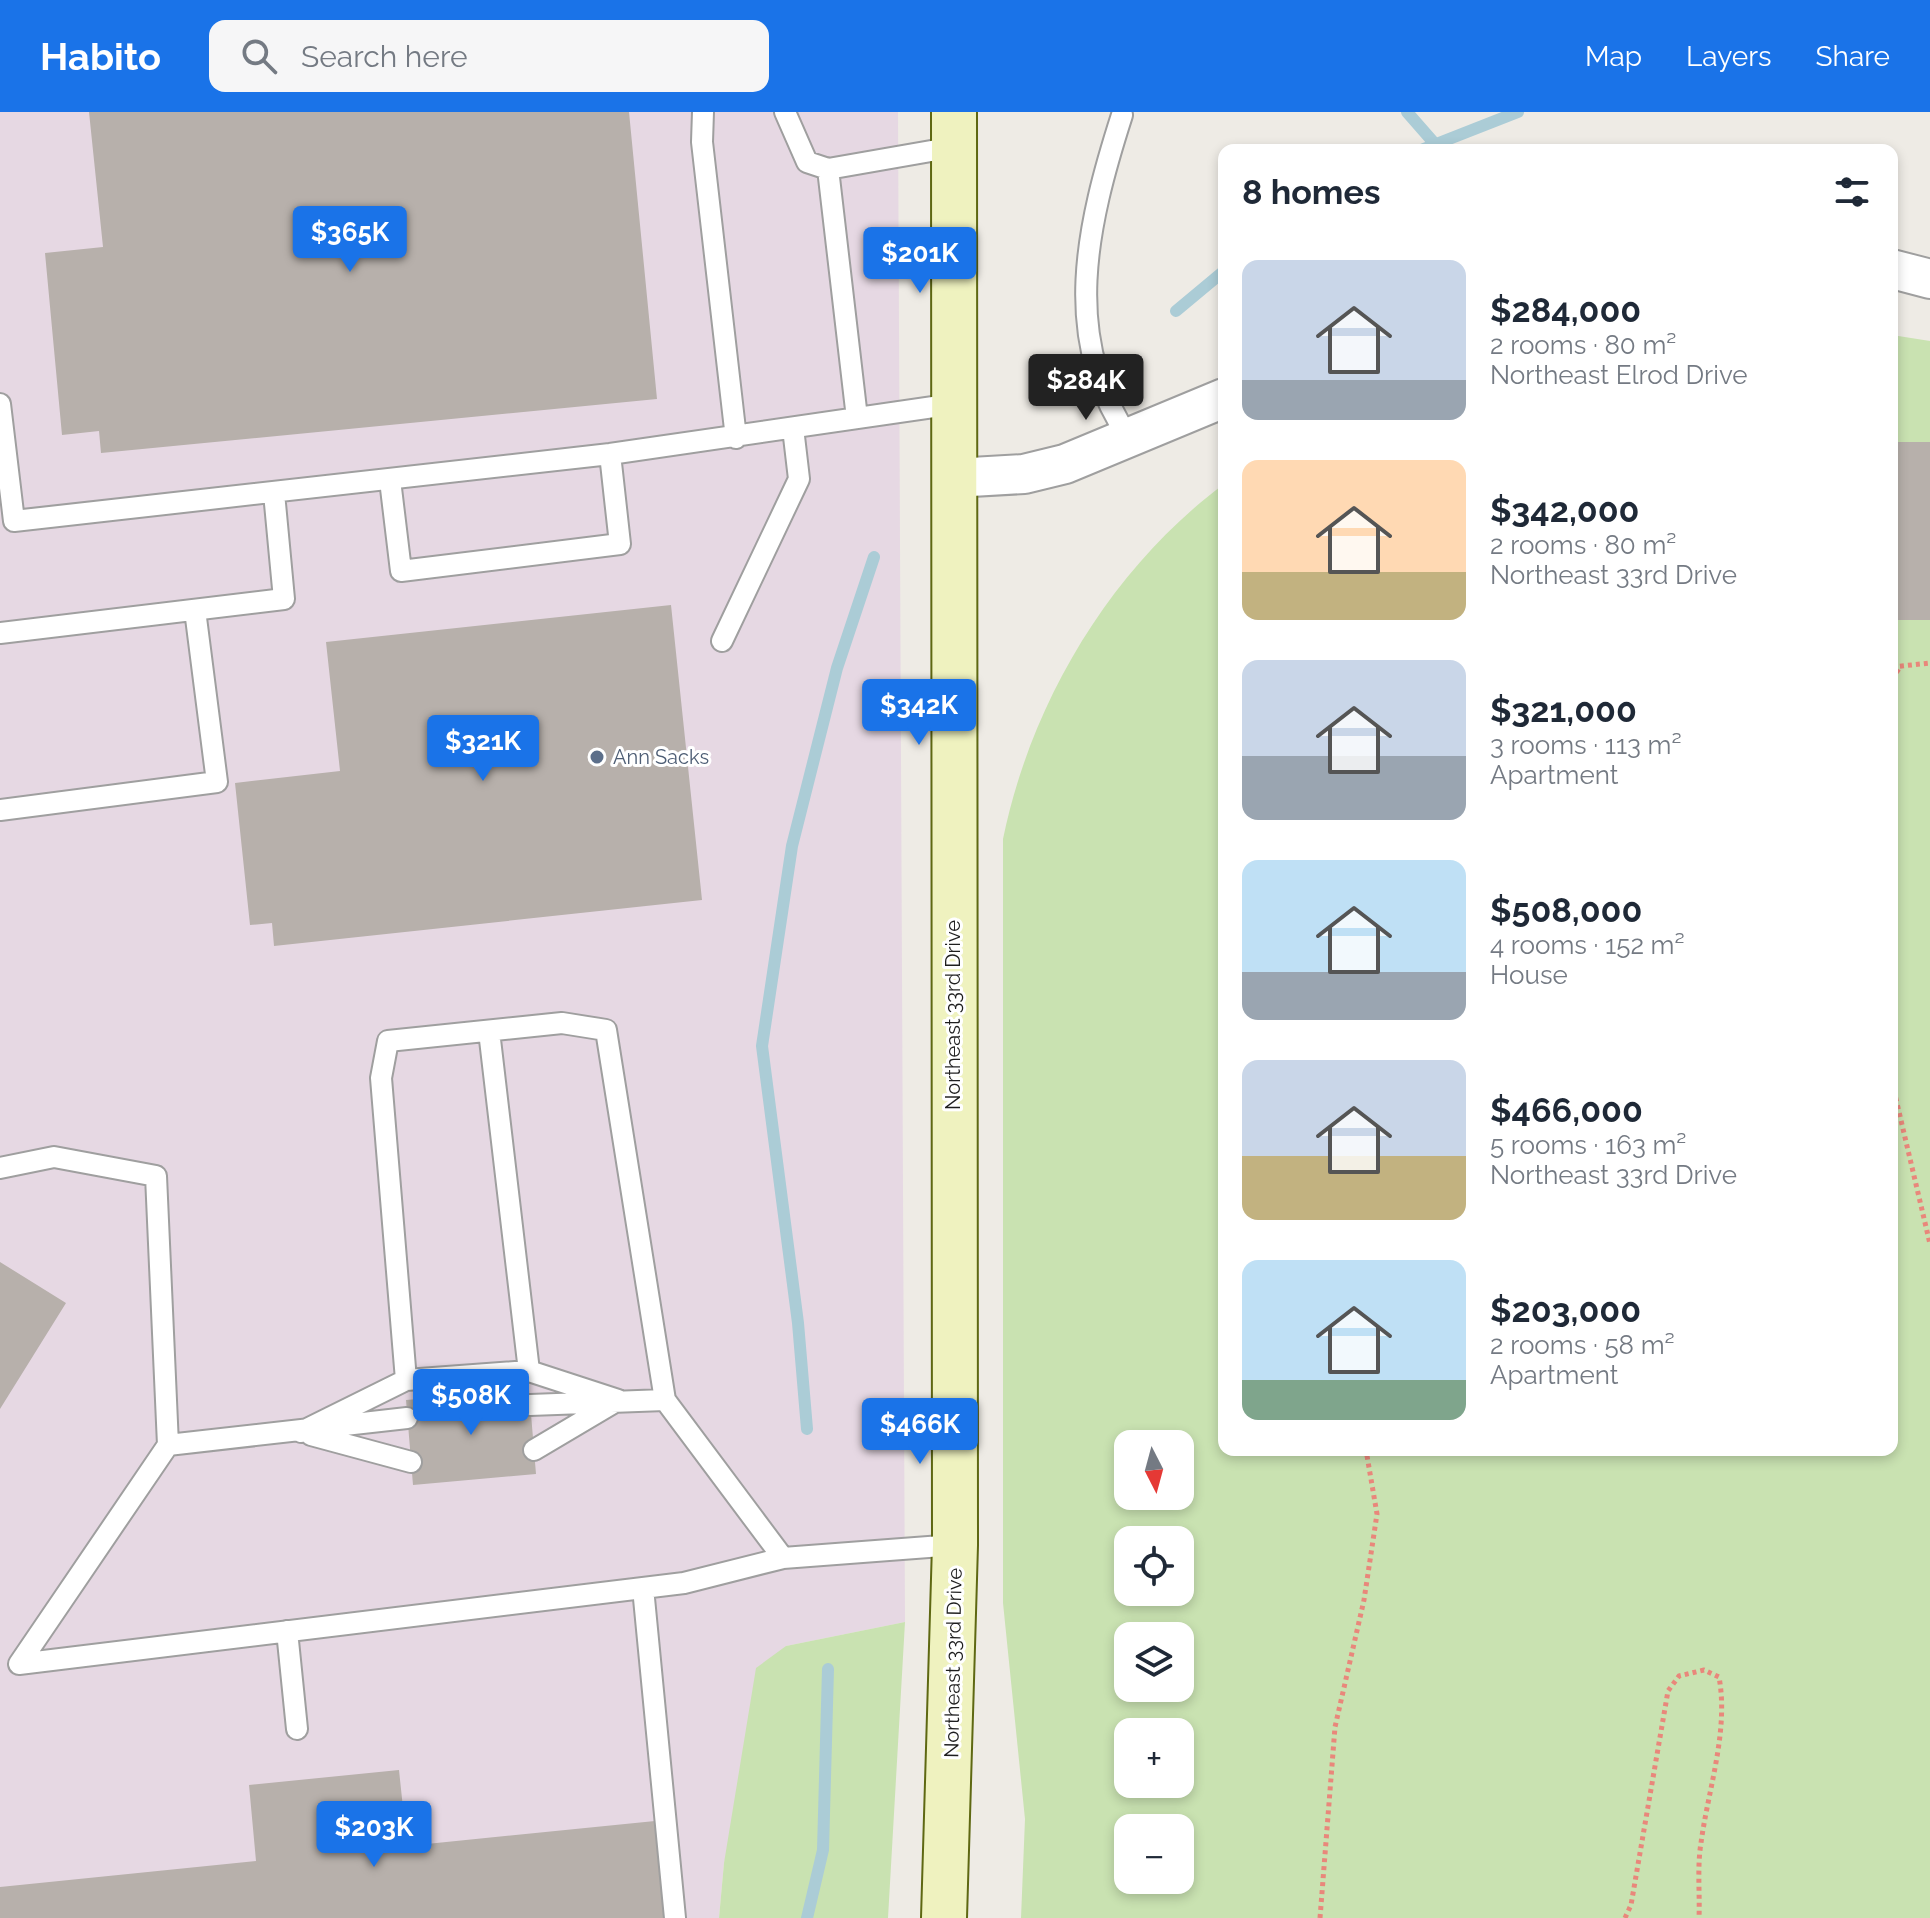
<!DOCTYPE html>
<meta charset="utf-8">
<style>
body{margin:0;font-family:Raleway,sans-serif;background:#f6f6f7;color:#1f2937;height:100vh;display:flex;flex-direction:column;font-size:30px;white-space:nowrap}
*{box-sizing:border-box;margin:0}
p{font-size:26px;color:#747a83}
.icon{flex:none;width:44px;height:44px;fill:none;stroke:currentColor;stroke-width:2;stroke-linecap:round;stroke-linejoin:round}
.map{position:relative;flex:1;overflow:hidden}
.drawer{position:absolute;left:1218px;top:32px;width:680px;height:1312px;display:flex;flex-direction:column;background:#fff;border-radius:16px;box-shadow:0 4px 12px #0003}
.drawer>*{flex:none}
.needle{width:52px;rotate:174deg}
.buttons{position:absolute;left:1114px;top:1318px;display:grid;gap:16px}
.buttons a{display:grid;place-items:center;width:80px;height:80px;border-radius:16px;background:#fff;box-shadow:0 4px 12px #0003;font-size:40px}
.price{position:absolute;translate:-50% -68px;padding:0 18px;border-radius:8px;background:#1a73e8;color:#fff;font-size:26px;line-height:52px;filter:drop-shadow(0 2px 4px #0008)}
.price::after{content:'';position:absolute;left:50%;top:48px;width:24px;height:18px;margin-left:-12px;background:inherit;clip-path:polygon(0 0,100% 0,50% 100%)}
.price.current{background:#222;color:#fff}
ul{padding:0;list-style:none}
li{display:flex;align-items:center;gap:24px;height:200px;padding:0 24px}
li span{display:grid;place-items:center;flex:none;width:224px;height:160px;border-radius:16px;color:#555}
li>.icon{margin-inline-start:auto}
span .icon{width:96px;height:96px;fill:#fffc;stroke-width:1}
li b{font-size:34px}
h2{display:flex;justify-content:space-between;align-items:center;height:96px;padding:0 24px;font-size:34px}
header{display:flex;align-items:center;gap:48px;box-sizing:border-box;height:112px;padding:0 40px;background:#1a73e8;color:#fff}
header strong{font-size:38px}
nav{display:flex;gap:44px;margin-inline-start:auto;font-size:28px}
.search{width:560px;height:72px;background:#f6f6f7;display:flex;align-items:center;gap:20px;box-sizing:border-box;padding:0 28px;border-radius:16px;color:#747a83;font-size:30px}
.map>svg:first-child{display:block}
.industrial{fill:#e6d8e3}
.grass{fill:#c9e2b1;fill-rule:evenodd}
.lines{fill:none;stroke-linecap:round;stroke-linejoin:round}
.stream{stroke:#abccd6;stroke-width:12}
.building{fill:#b7b0ab}
.service-casing{stroke:#9f9f9f;stroke-width:24}
.minor-casing{stroke:#9f9f9f;stroke-width:42}
.secondary-casing{stroke:#5e6812;stroke-width:48}
.path{stroke:#e9877b;stroke-width:5;stroke-dasharray:4 4;stroke-linecap:butt}
.service{stroke:#fff;stroke-width:20}
.minor{stroke:#fff;stroke-width:38}
.secondary{stroke:#eff2bf;stroke-width:44}
.service-dot{fill:#5c6f8a;stroke:#fff;stroke-width:3}
.labels{text-anchor:middle;dominant-baseline:central;stroke-width:6;stroke-linejoin:round;paint-order:stroke}
.service-label{font-size:20px;fill:#4e5e75;stroke:#fff;text-anchor:start}
.street-label{font-size:20px;fill:#1e1e1e;stroke:#fff}
</style>
<header>
<strong>Habito</strong>
<div class="search"><svg class="icon" aria-label="search" viewBox="0 0 24 24"><circle cx="10" cy="10" r="6"/><path d="M15 15l6 6"/></svg>Search here</div>
<nav><a>Map</a><a>Layers</a><a>Share</a></nav>
</header>
<div class="map">
<svg width="1930" height="1806" viewBox="0 0 1930 1806">
<rect width="100%" height="100%" fill="#eeebe5"/>
<path class="industrial" d="M 0,0 L 898,0 L 905,1510 L 786,1534 L 724,1751 L 719,1806 L 0,1806 Z"/>
<path class="grass" d="M 1892,223 L 1930,229 L 1930,1806 L 1021,1806 L 1025,1707 L 1003,1491 L 1003,727 C 1031,590 1111,456 1224,372 L 1224,1338 L 1892,1338 ZM 1128,1332 L 1180,1332 L 1180,1384 L 1128,1384 ZM 1128,1428 L 1180,1428 L 1180,1480 L 1128,1480 ZM 1128,1524 L 1180,1524 L 1180,1576 L 1128,1576 ZM 1128,1620 L 1180,1620 L 1180,1672 L 1128,1672 ZM 1128,1716 L 1180,1716 L 1180,1768 L 1128,1768 Z
M 905,1510 L 888,1806 L 719,1806 L 724,1751 L 756,1556 L 786,1534 Z"/>
<g class="lines">
<path class="stream" d="M 1407,0 L 1435,32
M 1421,38 L 1518,0
M 1176,199 L 1224,159
M 807,1317 L 798,1211 L 762,934 L 792,734 L 837,556 L 874,445
M 807,1806 L 823,1738 L 828,1557"/>
</g>
<path class="building" d="M 89,0 L 629,0 L 657,287 L 101,341 L 99,319 L 62,323 L 45,141 L 103,135 Z
M 1892,330 L 1930,330 L 1930,508 L 1898,508 L 1898,514 L 1892,514 Z
M 671,493 L 702,788 L 274,834 L 272,811 L 250,813 L 235,671 L 340,659 L 326,530 Z
M 0,1150 L 66,1191 L 0,1297 Z
M 529,1278 L 536,1362 L 413,1373 L 406,1288 Z
M 399,1658 L 407,1734 L 655,1709 L 665,1806 L 0,1806 L 0,1775 L 256,1749 L 249,1673 Z"/>
<g class="lines">
<g class="service-casing">
<path id="service" d="M 703,0 L 702,30 L 736,326
M 785,0 L 807,50 L 828,57 L 857,306
M 1122,3 C 1087,112 1060,226 1129,326
M 828,57 L 954,35
M 0,292 L 14,409 L 610,342 L 954,292
M 390,368 L 401,459 L 620,432 L 610,342
M 0,521 L 284,487 L 274,381
M 722,529 L 799,367 L 793,316
M 0,698 L 217,670 L 195,498
M 489,919 L 529,1259
M 0,1056 L 54,1045 L 156,1064 L 168,1333 L 19,1552 L 684,1471 L 783,1446 L 955,1433
M 406,1268 L 381,966 L 388,929 L 562,911 L 606,918 L 665,1288 L 783,1446
M 530,1293 L 665,1288
M 301,1320 L 406,1268 L 529,1259 L 618,1288
M 311,1323 L 411,1350
M 168,1333 L 407,1306
M 534,1338 L 615,1290
M 643,1476 L 675,1806
M 287,1519 L 297,1617"/>
</g>
<g class="minor-casing">
<path id="minor" d="M 1892,157 L 1930,167
M 954,366 L 1024,362 L 1065,352 L 1224,286"/>
</g>
<g class="secondary-casing">
<path id="secondary" d="M 944,1806 L 955,1433 L 954,0"/>
</g>
<path class="path" d="M 1892,555 L 1930,551
M 1892,567 L 1900,555
M 1892,970 L 1930,1132
M 1320,1806 L 1335,1615 L 1364,1488 L 1377,1402 L 1366,1338
M 1625,1806 L 1631,1793 L 1668,1579 L 1679,1564 L 1704,1558 L 1719,1565 C 1729,1619 1708,1678 1701,1731 C 1697,1755 1700,1782 1699,1806"/>
<use href="#service" class="service"/>
<use href="#minor" class="minor"/>
<use href="#secondary" class="secondary"/>
</g>
<circle class="service-dot" cx="597" cy="645" r="8"/>
<g class="labels">
<g class="service-label">
<text x="613" y="645">Ann Sacks</text>
</g>
<g class="street-label">
<text transform="translate(953 903) rotate(-90)">Northeast 33rd Drive</text>
<text transform="translate(953 1551) rotate(-89)">Northeast 33rd Drive</text>
</g>
</g>
</svg>
<div class="buttons">
<a><svg class="needle" viewBox="-14 -14 28 28"><path d="M0-13l5 13h-10z" fill="#e53935"/><path d="M0 13l5-13h-10z" fill="#747a83"/></svg></a>
<a><svg class="icon" aria-label="locate" viewBox="0 0 24 24"><circle cx="12" cy="12" r="6"/><path d="M12 2v4M12 18v4M2 12h4M18 12h4"/></svg></a>
<a><svg class="icon" aria-label="layers" viewBox="0 0 24 24"><path d="M12 4l9 5-9 5-9-5zM3 14l9 5 9-5"/></svg></a>
<a>+</a>
<a>−</a>
</div>
<b class="price" style="left:350px;top:162px">$365K</b>
<b class="price" style="left:920px;top:183px">$201K</b>
<b class="price current" style="left:1086px;top:310px">$284K</b>
<b class="price" style="left:919px;top:635px">$342K</b>
<b class="price" style="left:483px;top:671px">$321K</b>
<b class="price" style="left:471px;top:1325px">$508K</b>
<b class="price" style="left:920px;top:1354px">$466K</b>
<b class="price" style="left:374px;top:1757px">$203K</b>
<section class="drawer">
<h2>8 homes<svg class="icon" aria-label="filters" viewBox="0 0 24 24"><path d="M4 7h16M4 17h16"/><circle cx="9" cy="7" r="2"/><circle cx="15" cy="17" r="2"/></svg></h2>
<ul>
<li><span style="background:linear-gradient(#c9d6e8 75%,#9aa5b1 0)"><svg class="icon" aria-label="home" viewBox="0 0 24 24"><path d="M3 11l9-7 9 7M6 9v11h12V9"/></svg></span><div><b>$284,000</b><p>2 rooms · 80 m²</p><p>Northeast Elrod Drive</p></div></li>
<li><span style="background:linear-gradient(#ffd9b3 70%,#c2b280 0)"><svg class="icon" aria-label="home" viewBox="0 0 24 24"><path d="M3 11l9-7 9 7M6 9v11h12V9"/></svg></span><div><b>$342,000</b><p>2 rooms · 80 m²</p><p>Northeast 33rd Drive</p></div></li>
<li><span style="background:linear-gradient(#c9d6e8 60%,#9aa5b1 0)"><svg class="icon" aria-label="home" viewBox="0 0 24 24"><path d="M3 11l9-7 9 7M6 9v11h12V9"/></svg></span><div><b>$321,000</b><p>3 rooms · 113 m²</p><p>Apartment</p></div></li>
<li><span style="background:linear-gradient(#bfe0f5 70%,#9aa5b1 0)"><svg class="icon" aria-label="home" viewBox="0 0 24 24"><path d="M3 11l9-7 9 7M6 9v11h12V9"/></svg></span><div><b>$508,000</b><p>4 rooms · 152 m²</p><p>House</p></div></li>
<li><span style="background:linear-gradient(#c9d6e8 60%,#c2b280 0)"><svg class="icon" aria-label="home" viewBox="0 0 24 24"><path d="M3 11l9-7 9 7M6 9v11h12V9"/></svg></span><div><b>$466,000</b><p>5 rooms · 163 m²</p><p>Northeast 33rd Drive</p></div></li>
<li><span style="background:linear-gradient(#bfe0f5 75%,#7fa58c 0)"><svg class="icon" aria-label="home" viewBox="0 0 24 24"><path d="M3 11l9-7 9 7M6 9v11h12V9"/></svg></span><div><b>$203,000</b><p>2 rooms · 58 m²</p><p>Apartment</p></div></li>
</ul>
</section>
</div>
